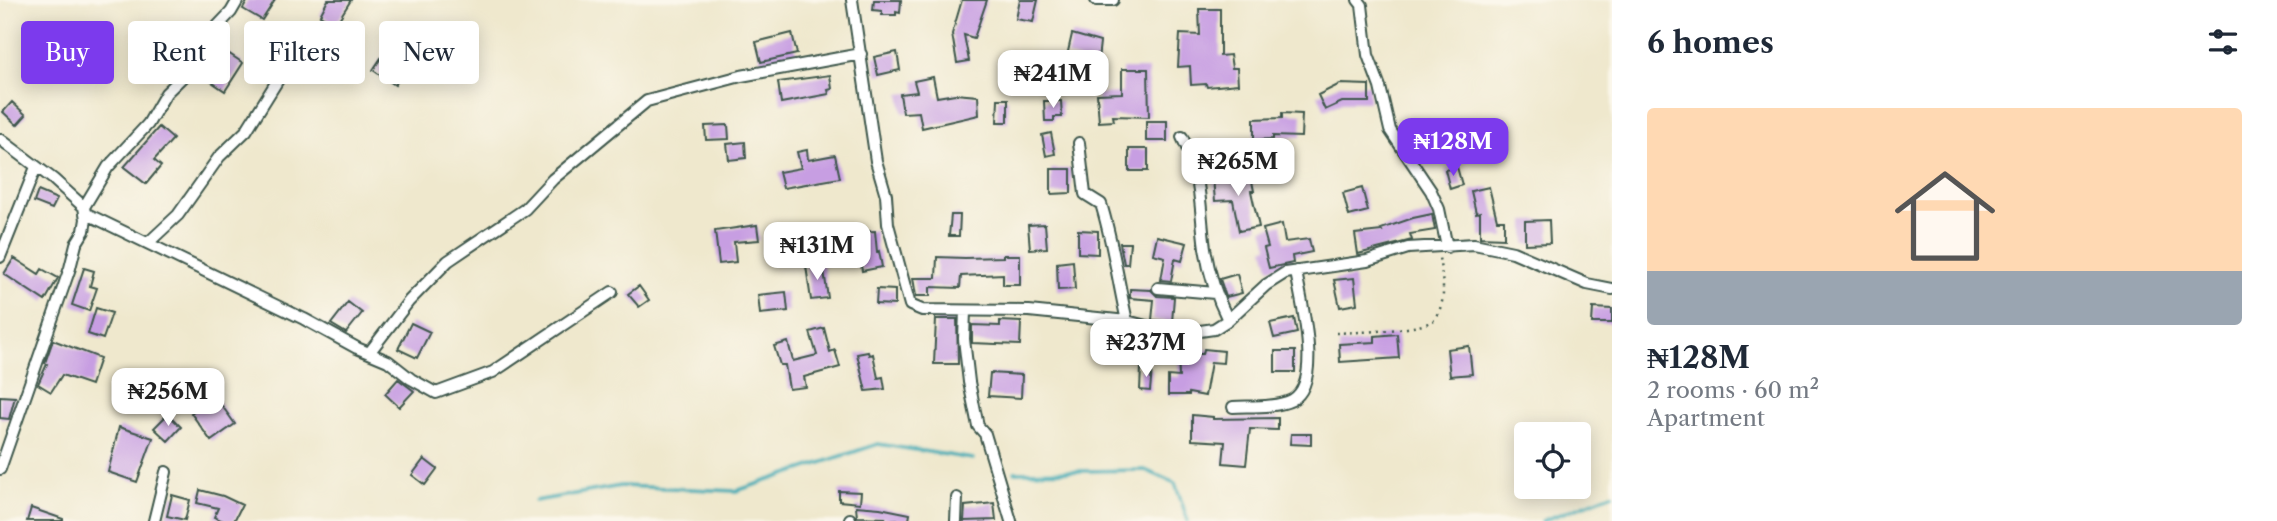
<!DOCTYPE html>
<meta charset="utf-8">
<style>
body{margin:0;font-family:"Libre Caslon Text",serif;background:#f6f6f7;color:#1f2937;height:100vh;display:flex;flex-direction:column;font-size:26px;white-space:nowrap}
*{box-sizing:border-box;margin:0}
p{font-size:23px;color:#747a83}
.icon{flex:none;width:38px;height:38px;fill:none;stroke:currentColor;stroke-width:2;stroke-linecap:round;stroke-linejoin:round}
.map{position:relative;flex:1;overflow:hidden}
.sheet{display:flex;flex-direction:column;background:#fff;width:665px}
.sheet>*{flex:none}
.top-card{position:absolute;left:21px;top:21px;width:665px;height:63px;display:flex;gap:14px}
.tools{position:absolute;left:1514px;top:422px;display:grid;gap:14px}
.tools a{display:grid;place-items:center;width:77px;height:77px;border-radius:7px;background:#fff;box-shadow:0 4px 18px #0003;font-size:35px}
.price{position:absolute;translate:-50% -60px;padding:0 16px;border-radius:14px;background:#fff;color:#222;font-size:23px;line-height:46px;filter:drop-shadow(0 2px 4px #0008)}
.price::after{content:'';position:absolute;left:50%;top:42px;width:21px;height:16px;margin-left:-10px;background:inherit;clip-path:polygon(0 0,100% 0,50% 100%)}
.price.current{background:#7c3aed;color:#fff}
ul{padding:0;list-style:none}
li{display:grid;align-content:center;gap:14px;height:371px;padding:0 35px}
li+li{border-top:2px solid #e0e1e3}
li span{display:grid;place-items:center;height:217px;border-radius:7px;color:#555}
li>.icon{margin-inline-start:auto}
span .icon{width:126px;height:126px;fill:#fffc;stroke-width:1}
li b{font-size:30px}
h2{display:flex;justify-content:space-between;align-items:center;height:84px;padding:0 35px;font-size:30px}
.chip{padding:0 24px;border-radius:7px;background:#fff;box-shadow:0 4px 18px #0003;font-size:24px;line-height:63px}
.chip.current{background:#7c3aed;color:#fff}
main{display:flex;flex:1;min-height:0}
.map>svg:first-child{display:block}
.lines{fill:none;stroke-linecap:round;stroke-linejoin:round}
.stream{stroke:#3aabb6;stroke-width:3.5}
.building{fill:#c79ee2}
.street-casing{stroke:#3e574b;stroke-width:14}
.path{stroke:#3e574b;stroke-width:2.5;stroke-dasharray:2 5;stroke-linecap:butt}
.street{stroke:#fff;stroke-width:10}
</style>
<main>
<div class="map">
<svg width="1612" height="521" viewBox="0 0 1612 521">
<rect width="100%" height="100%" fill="#fbf7ec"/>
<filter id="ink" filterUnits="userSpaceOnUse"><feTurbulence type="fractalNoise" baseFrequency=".0143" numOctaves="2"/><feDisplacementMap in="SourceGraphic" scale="14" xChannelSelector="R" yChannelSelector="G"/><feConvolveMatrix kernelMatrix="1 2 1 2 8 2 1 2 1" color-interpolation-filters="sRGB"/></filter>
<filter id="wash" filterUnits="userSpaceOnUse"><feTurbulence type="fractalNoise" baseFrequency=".00686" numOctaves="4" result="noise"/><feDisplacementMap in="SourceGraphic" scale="28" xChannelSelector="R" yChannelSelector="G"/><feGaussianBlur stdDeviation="1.57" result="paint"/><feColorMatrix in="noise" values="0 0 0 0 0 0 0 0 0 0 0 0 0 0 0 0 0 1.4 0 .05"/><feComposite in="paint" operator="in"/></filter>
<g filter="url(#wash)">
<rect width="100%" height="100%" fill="#efe8cd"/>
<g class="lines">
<path class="stream" d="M 1015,472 L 1145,470 L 1175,483 L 1188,521
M 535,501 L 621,486 L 736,491 L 878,444 L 973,459
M 1542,521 L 1612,494"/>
</g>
<g id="blocks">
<path class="building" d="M 248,0 L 275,0 L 262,20 L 243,9 Z
M 328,0 L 351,0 L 336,24 L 320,15 Z
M 874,0 L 901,0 L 900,13 L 896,12 L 896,15 L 882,15 L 882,11 L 873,10 Z
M 962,0 L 987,0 L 974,38 L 964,35 L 969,61 L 957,63 L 952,34 Z
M 1020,0 L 1038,0 L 1033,22 L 1016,19 Z
M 1199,9 L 1220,9 L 1220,56 L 1230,55 L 1232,68 L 1237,68 L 1238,84 L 1207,87 L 1206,84 L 1191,85 L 1190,66 L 1178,67 L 1180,34 L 1200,35 Z
M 792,33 L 797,54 L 761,62 L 756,42 Z
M 1072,34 L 1100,42 L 1095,86 L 1077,85 L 1079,59 L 1067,56 Z
M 222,49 L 243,63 L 225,91 L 203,76 Z
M 897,52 L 900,70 L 878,75 L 874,57 Z
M 381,58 L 403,73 L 395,85 L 373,70 Z
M 1122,69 L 1148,69 L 1149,117 L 1113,116 L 1114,121 L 1099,122 L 1097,94 L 1122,93 Z
M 830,75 L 832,89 L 828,90 L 829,94 L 781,103 L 778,82 Z
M 933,77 L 937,97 L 955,94 L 978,96 L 979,115 L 922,128 L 919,112 L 903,113 L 900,94 L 917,92 L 914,81 Z
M 1340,84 L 1369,85 L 1369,102 L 1342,102 L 1325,110 L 1318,95 Z
M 998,99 L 1008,99 L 1008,122 L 997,122 Z
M 1044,101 L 1061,101 L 1062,117 L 1054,117 L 1054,121 L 1045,121 Z
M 12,102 L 26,115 L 17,125 L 3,112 Z
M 1282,113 L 1302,114 L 1301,137 L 1273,136 L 1273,139 L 1254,140 L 1254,119 L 1282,118 Z
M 1146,121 L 1167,121 L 1167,141 L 1146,141 Z
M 728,125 L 729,139 L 706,140 L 705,126 Z
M 159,127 L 173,139 L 154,160 L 161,166 L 146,184 L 124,167 Z
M 1051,133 L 1055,154 L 1046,156 L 1042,135 Z
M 745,142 L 746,158 L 729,160 L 727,144 Z
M 1129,149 L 1148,149 L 1148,171 L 1129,171 Z
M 807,150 L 808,160 L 835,155 L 840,178 L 783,188 L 779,172 L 801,168 L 797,152 Z
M 1457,167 L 1462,185 L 1450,189 L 1445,170 Z
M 1051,169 L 1071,169 L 1071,193 L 1051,194 Z
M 1250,172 L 1254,191 L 1251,191 L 1259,227 L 1239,231 L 1233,200 L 1215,201 L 1213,178 Z
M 1489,187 L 1497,220 L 1504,220 L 1504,238 L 1480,237 L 1480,212 L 1476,213 L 1471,191 Z
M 1362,188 L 1368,211 L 1349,216 L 1343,193 Z
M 38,191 L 57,199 L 52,209 L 34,202 Z
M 1432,214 L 1435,230 L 1410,234 L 1412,240 L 1358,254 L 1355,234 L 1382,231 L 1381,229 L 1413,218 Z
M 951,215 L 960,215 L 959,236 L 949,236 Z
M 1549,220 L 1550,243 L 1525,244 L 1525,221 Z
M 1045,224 L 1047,248 L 1030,249 L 1028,225 Z
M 1282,224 L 1285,242 L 1309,239 L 1312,252 L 1292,256 L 1293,263 L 1269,268 L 1264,248 L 1268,247 L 1263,229 Z
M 757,225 L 759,240 L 734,242 L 736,262 L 719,264 L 715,231 Z
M 1078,230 L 1098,231 L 1098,254 L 1078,253 Z
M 875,231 L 877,252 L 879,251 L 882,267 L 862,271 L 858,250 L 857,232 Z
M 1157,236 L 1187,243 L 1182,261 L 1175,259 L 1171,281 L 1161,280 L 1165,257 L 1153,254 Z
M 1120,243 L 1130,243 L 1128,264 L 1124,264 Z
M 1003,255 L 1020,255 L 1020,285 L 1003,285 L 1003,274 L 961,276 L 960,288 L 930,287 L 930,296 L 916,296 L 913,278 L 936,278 L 937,257 L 965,258 L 1003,257 Z
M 14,258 L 39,274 L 42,269 L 58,278 L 45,301 L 4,274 Z
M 1073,261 L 1075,289 L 1058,290 L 1057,263 Z
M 823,264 L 828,298 L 811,300 L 806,266 Z
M 84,268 L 94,271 L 90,286 L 97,288 L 89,311 L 72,305 Z
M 1237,274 L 1242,293 L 1226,297 L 1220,279 Z
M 1354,278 L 1357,304 L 1340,307 L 1334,280 Z
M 639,286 L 649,300 L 639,307 L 628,294 Z
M 877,289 L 895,290 L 895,305 L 876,304 Z
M 1130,289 L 1151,290 L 1157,296 L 1174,297 L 1172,322 L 1152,320 L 1154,300 L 1130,298 Z
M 786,292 L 788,311 L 760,314 L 758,295 Z
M 348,302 L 362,313 L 346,333 L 331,324 Z
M 96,308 L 112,313 L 103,339 L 88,334 Z
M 1593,308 L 1612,309 L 1612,323 L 1592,323 Z
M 1294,318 L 1297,333 L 1274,338 L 1270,323 Z
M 936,319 L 957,319 L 958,364 L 934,364 Z
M 1000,321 L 1021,322 L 1020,345 L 972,343 L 972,325 L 1000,326 Z
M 411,323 L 430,332 L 417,358 L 398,349 Z
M 824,328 L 830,352 L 835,350 L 840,367 L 804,377 L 806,387 L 789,389 L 785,365 L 780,365 L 774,346 L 788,342 L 793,361 L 817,355 L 810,332 Z
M 1397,334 L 1399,358 L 1340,362 L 1339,344 L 1375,342 L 1375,336 Z
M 53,340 L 100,358 L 91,385 L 62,375 L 51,392 L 38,384 L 47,364 L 45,363 Z
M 1469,346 L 1472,374 L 1450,376 L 1447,349 Z
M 1204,349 L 1224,351 L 1223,363 L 1211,362 L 1205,396 L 1189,393 L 1189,395 L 1168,395 L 1168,376 L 1179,377 L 1178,354 L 1203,354 Z
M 1275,351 L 1295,351 L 1295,372 L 1275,372 Z
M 868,352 L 869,355 L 873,354 L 878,378 L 883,377 L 885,389 L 866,391 L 857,354 Z
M 1141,368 L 1152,369 L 1150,391 L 1140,390 Z
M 990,373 L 1022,375 L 1021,398 L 988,396 Z
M 398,379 L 414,391 L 399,407 L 385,394 Z
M 0,396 L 15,397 L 9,419 L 0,418 Z
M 215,396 L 235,424 L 211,441 L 191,413 Z
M 168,414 L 181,427 L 168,441 L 154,428 Z
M 1192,415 L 1213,417 L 1213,419 L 1278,418 L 1278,430 L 1250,429 L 1246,465 L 1223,463 L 1225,442 L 1192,440 Z
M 119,427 L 153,438 L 137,482 L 108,472 Z
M 1291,434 L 1311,434 L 1311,445 L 1290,444 Z
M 424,459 L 437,469 L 425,485 L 412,475 Z
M 200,490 L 223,496 L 242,505 L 234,521 L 223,521 L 214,517 L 218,508 L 197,503 Z
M 839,491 L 861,492 L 860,503 L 839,501 Z
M 172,495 L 190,500 L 185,520 L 167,516 Z
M 994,503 L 996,520 L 964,521 L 965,506 Z
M 856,506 L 880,508 L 910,514 L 909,520 L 884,521 L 885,518 L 857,517 Z
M 31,508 L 63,519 L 63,521 L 27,521 Z"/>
</g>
</g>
<g filter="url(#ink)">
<use href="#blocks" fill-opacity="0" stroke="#3e574b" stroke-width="2"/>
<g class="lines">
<g class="street-casing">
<path id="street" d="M 852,0 L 876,161 L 886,195 L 888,224 L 910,305 L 922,310 L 1029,311 L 1127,321 L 1157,329 L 1200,331 L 1214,329 L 1228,320 L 1266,285 L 1285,273 L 1367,261 L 1408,248 L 1474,244 L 1513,252 L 1587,284 L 1612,289
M 1096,0 L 1113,0
M 1358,0 L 1362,5 L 1368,55 L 1380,87 L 1390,130 L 1431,191 L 1439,209 L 1447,247
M 1182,137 C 1203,178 1199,205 1205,248 C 1209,274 1216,296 1228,320
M 0,139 L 53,179 L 84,207 L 86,219 L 84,231 L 76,244 L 70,268 L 0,469
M 1079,143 L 1085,194 L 1101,204 C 1113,242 1118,282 1127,321
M 84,207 L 108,167 L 148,124 L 166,93 L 202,58 L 212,32 L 231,12 L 238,0
M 85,213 L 304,319 L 357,348 L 388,361 L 411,379 L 436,393 L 493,372 L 612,292
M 148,243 L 178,215 L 219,157 L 246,131 L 294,54 L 316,30
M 0,257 L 36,167
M 1158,288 L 1215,293
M 965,311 L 964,339 L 969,382 L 978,426 L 985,434 L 1011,521
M 369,353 L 409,301 L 448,261 L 525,209 L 553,179 L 647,101 L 741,76 L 861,54
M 1233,407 C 1250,406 1276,408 1292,400 C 1324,382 1300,299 1296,271
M 850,519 L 850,521
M 154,521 L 166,472
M 956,521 L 957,498"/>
</g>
<path class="path" d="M 1336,333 C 1356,332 1420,331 1434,320 C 1434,320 1439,311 1439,311 C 1447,294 1441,274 1439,257"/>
<use href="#street" class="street"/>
</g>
</g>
</svg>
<div class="tools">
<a><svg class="icon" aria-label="locate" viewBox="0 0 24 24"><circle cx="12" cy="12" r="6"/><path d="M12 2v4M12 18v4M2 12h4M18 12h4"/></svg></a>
</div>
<b class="price" style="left:1053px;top:110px">₦241M</b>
<b class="price current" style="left:1453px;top:178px">₦128M</b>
<b class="price" style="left:1238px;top:198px">₦265M</b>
<b class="price" style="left:817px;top:282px">₦131M</b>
<b class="price" style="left:1146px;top:379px">₦237M</b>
<b class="price" style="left:168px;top:428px">₦256M</b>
<div class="top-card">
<a class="chip current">Buy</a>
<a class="chip">Rent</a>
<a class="chip">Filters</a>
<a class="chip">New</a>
</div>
</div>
<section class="sheet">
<h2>6 homes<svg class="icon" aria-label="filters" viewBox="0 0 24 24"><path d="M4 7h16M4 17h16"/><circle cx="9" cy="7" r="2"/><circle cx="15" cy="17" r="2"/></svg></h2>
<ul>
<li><span style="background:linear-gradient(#ffd9b3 75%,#9aa5b1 0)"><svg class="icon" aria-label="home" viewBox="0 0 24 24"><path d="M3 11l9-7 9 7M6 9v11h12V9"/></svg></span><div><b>₦128M</b><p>2 rooms · 60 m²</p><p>Apartment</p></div></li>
</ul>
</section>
</main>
